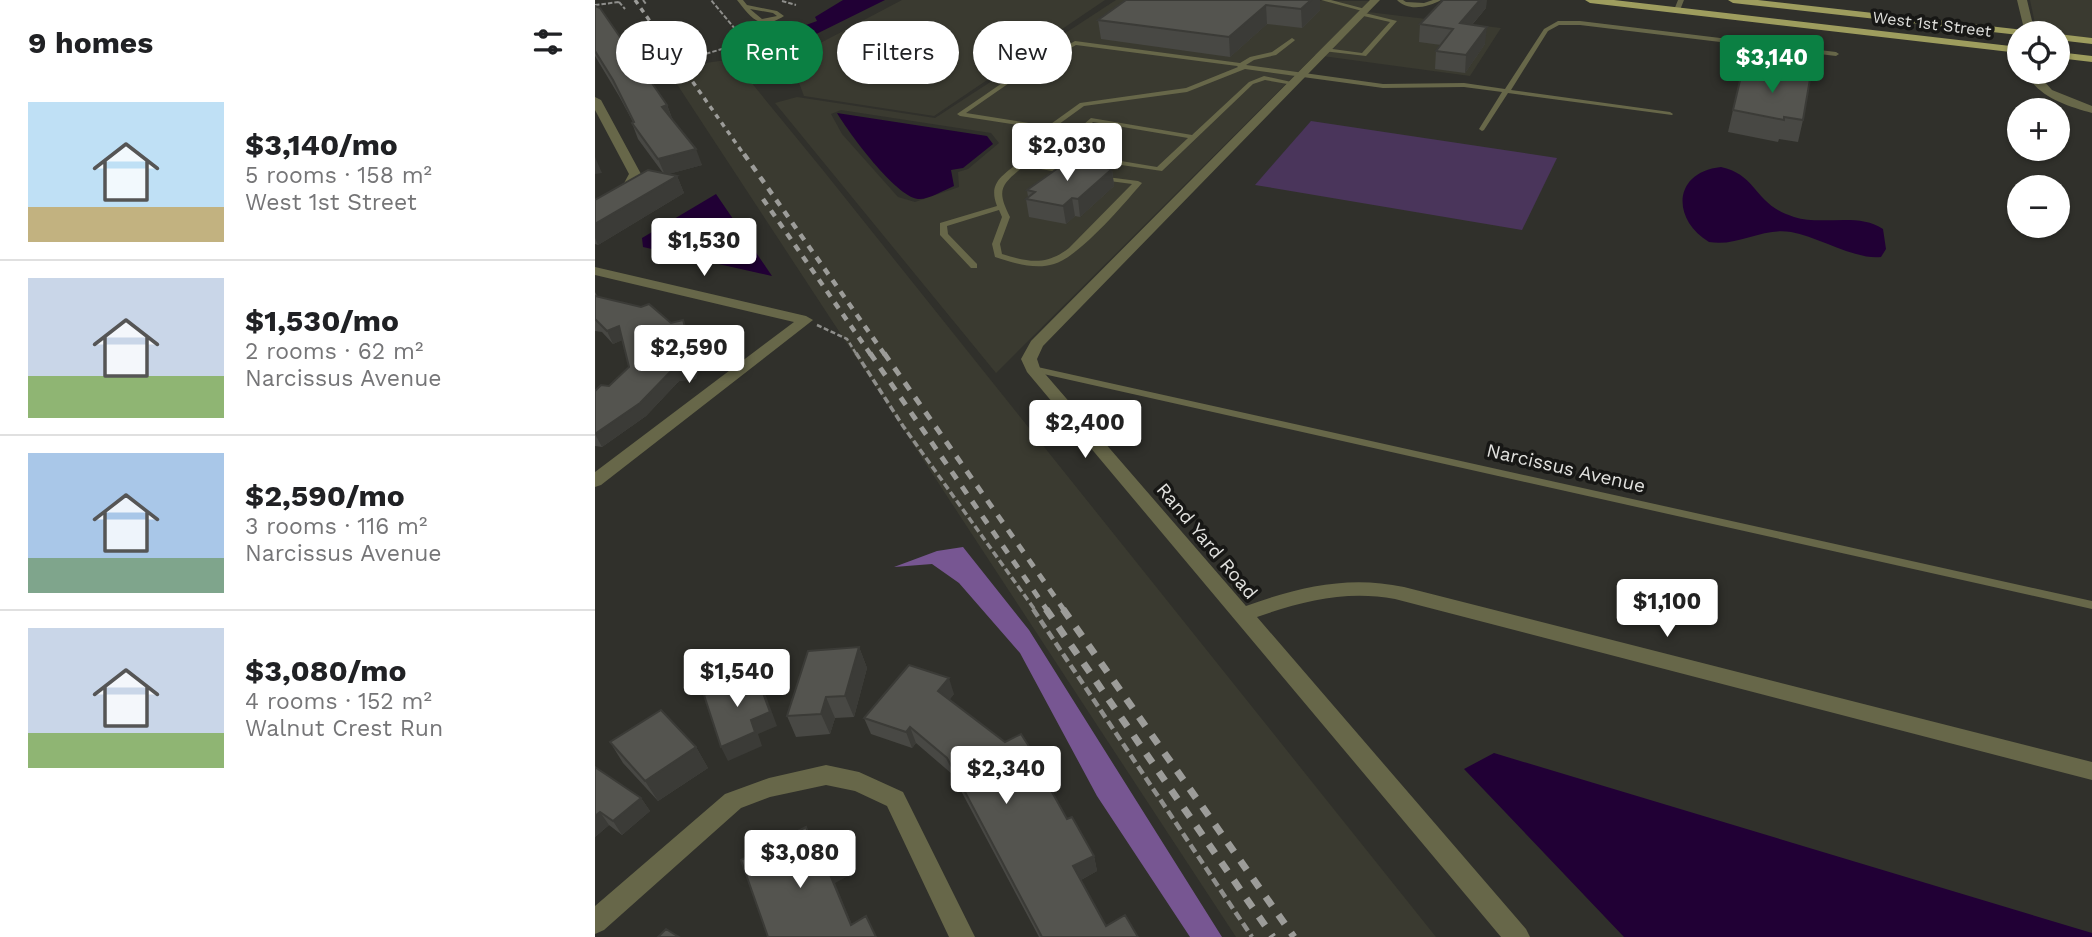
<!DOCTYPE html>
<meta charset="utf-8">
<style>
body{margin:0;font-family:"Work Sans",sans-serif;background:#f6f6f6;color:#202124;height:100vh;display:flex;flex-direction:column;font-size:26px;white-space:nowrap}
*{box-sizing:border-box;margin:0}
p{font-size:23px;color:#757577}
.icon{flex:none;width:38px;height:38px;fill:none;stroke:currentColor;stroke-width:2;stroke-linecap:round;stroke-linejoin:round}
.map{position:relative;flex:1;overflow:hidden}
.sheet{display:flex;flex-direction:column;background:#fff;width:595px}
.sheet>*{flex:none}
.banner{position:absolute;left:21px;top:21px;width:665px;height:63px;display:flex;gap:14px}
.buttons{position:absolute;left:1412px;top:21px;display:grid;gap:14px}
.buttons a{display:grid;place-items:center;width:63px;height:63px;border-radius:50%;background:#fff;box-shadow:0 2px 5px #0004;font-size:35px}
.price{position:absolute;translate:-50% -60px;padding:0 16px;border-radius:7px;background:#fff;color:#222;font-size:23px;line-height:46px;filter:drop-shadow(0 2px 4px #0008)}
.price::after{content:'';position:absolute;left:50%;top:42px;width:21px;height:16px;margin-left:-10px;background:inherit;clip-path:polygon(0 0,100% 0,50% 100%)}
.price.selected{background:#0b8043;color:#fff}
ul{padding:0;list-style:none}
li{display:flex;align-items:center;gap:21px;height:175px;padding:0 28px}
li+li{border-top:2px solid #e0e0e0}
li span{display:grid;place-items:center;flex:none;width:196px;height:140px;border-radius:0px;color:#555}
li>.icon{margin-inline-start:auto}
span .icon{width:84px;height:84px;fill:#fffc;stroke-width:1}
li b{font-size:30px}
h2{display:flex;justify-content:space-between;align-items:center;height:84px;padding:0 28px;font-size:30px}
.chip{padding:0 24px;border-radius:32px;background:#fff;box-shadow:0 2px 5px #0004;font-size:24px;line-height:63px}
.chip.selected{background:#0b8043;color:#fff}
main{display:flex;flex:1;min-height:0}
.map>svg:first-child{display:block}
.built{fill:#3a3a30;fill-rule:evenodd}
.green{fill:#4a355b}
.forest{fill:#775692}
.water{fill:#210035}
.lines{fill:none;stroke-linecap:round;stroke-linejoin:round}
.path-far3{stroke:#8e8e8b;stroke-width:2;stroke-dasharray:4.5 2;stroke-linecap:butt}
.path-far2{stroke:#8e8e8b;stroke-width:2.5;stroke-dasharray:5 2.5;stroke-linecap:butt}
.path-far1{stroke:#8e8e8b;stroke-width:3.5;stroke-dasharray:7 3.5;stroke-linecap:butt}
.path{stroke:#8e8e8b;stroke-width:4.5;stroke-dasharray:9 4.5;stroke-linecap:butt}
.lane{fill:#676749;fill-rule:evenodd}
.street{fill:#676749;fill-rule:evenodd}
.primary{fill:#9e9d5e;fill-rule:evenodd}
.rail-far3{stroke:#9c9c99;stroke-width:3.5;stroke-dasharray:5 5;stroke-linecap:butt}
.rail-far2{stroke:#9c9c99;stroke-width:4.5;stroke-dasharray:7 7;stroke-linecap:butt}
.rail-far1{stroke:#9c9c99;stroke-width:5;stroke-dasharray:9 9;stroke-linecap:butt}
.rail{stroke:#9c9c99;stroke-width:7;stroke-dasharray:11 11;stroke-linecap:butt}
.wall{fill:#484844}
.shaded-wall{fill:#3b3b37}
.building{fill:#54544f;stroke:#3b3b37;stroke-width:2}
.labels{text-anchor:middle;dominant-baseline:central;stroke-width:7;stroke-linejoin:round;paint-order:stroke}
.far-street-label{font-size:16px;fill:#e2e2df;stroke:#171715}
.street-label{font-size:19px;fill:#e2e2df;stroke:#171715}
</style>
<main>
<section class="sheet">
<h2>9 homes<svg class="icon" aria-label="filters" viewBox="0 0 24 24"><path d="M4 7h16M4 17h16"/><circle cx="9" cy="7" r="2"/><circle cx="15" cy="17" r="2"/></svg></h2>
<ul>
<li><span style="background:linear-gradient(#bfe0f5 75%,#c2b280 0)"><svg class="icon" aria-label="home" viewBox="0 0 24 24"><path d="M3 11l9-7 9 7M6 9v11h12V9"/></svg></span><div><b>$3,140/mo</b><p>5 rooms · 158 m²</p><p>West 1st Street</p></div></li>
<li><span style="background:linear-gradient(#c9d6e8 70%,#8fb573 0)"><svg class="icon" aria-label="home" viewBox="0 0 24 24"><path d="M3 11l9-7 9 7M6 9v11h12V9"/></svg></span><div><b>$1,530/mo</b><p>2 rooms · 62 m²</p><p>Narcissus Avenue</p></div></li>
<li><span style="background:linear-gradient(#a9c7e8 75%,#7fa58c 0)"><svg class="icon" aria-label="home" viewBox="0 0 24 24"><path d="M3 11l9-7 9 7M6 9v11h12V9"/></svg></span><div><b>$2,590/mo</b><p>3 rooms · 116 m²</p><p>Narcissus Avenue</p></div></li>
<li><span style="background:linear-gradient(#c9d6e8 75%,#8fb573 0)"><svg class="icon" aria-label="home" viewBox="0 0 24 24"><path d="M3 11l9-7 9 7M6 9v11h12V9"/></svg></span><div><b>$3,080/mo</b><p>4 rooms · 152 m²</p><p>Walnut Crest Run</p></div></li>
</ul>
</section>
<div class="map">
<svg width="1497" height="937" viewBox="0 0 1497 937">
<rect width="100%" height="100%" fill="#30302b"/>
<path class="built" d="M 307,0 L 510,0 L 339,116 L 209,96 L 195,59 Z
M 521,0 L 774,1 L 765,11 L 906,28 L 875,76 L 720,55 L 401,373 L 180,103 L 202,97 L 340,118 ZM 246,110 L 396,133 L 404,143 L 373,169 L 363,172 L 364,187 L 320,202 L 303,197 L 247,134 L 236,114 Z
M 1435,0 L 1497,0 L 1497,38 L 1442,33 Z
M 137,59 L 227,169 L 841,937 L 641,937 L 72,69 Z"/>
<path class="green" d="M 716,121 L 962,158 L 927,230 L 660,185 Z"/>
<path class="forest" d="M 368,547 L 434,630 L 627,937 L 595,937 L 502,796 L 425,653 L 364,583 L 337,564 L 299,567 L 342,551 Z"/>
<path class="water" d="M 248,0 L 290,0 L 191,49 L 181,43 L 189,33 L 222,21 L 220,17 Z
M 242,113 L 392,136 L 398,144 L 368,168 L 356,170 L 359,186 C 349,190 333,200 323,199 C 300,196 254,133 242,113 Z
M 1126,167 C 1163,175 1159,205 1199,217 C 1227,226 1264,212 1288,229 L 1291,249 L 1286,257 C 1260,260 1224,237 1196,232 C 1167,227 1143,247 1114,242 C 1076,219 1078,172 1126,167 Z
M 121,194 L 177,276 L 48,247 L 47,238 Z
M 899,753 L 1497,933 L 1497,937 L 1029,937 L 869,769 Z"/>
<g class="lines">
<path class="path-far3" d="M 48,0 L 51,4
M 187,1 L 201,5
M 24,2 L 30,9
M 0,5 L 24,2
M 63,60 L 67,65 L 76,64 L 151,42 L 116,0"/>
<path class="path-far2" d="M 222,325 L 252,339 L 262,355"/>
<path class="path-far1" d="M 261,353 L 308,426 L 440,610"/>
<path class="path" d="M 438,609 L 657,937"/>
<path class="lane" d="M 142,0 L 148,0 L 152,5 L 182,11 L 189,16 C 165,31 157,19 142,0 ZM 155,9 L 178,13 L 182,16 L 167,19 Z
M 726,0 L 736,0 L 774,10 L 771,12 Z
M 802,0 L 808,0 L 811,2 L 829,3 L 838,0 L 846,0 C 834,7 813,12 802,0 Z
M 1083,0 L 1089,0 L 1085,10 L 1082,12 L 1079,10 Z
M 766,12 L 802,21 L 771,56 L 728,51 L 728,49 L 730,48 L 767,53 L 795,22 L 764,15 L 764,13 Z
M 963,21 L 985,21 L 1241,52 L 1244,54 L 1241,56 L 985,25 L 964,25 L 953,31 L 916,90 L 1075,112 L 1078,114 L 1077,115 L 913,93 L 889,130 L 887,131 L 884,129 L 907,92 L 869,87 L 788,88 L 650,69 L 592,92 L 489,106 L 431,148 L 429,155 L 430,162 L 474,170 L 478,172 L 474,174 L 429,166 C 406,185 401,189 415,217 L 405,244 L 407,254 C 434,262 451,266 474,248 L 537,184 L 507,180 L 503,178 L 504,176 L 543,181 L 547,183 C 529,204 484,257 459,264 C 440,270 418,263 400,257 L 397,244 L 407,217 L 404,210 L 352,226 L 353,234 L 382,264 L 382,268 L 376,268 L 345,235 L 345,223 L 402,206 C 393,183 407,176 423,163 C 419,145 435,139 448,129 L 365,116 L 362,114 L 416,77 L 480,41 L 645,63 L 655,57 L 677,52 L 697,38 L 700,40 L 699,41 L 681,55 L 659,60 L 651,65 L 788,84 L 869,83 L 910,89 L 949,29 ZM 481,45 L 642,66 L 643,67 L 591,88 L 485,103 L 453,126 L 371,113 L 420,79 Z
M 669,76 L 701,83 L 698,85 L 670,80 L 658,84 L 567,171 L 465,156 L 458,151 L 496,118 L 597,135 L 654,82 ZM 498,122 L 593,138 L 562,167 L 466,151 Z
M 438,366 L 1497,601 L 1497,609 L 435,371 L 433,369 L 435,367 Z"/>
<path class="street" d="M 775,0 L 785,0 L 448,346 L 442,359 L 445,368 L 651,606 C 704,587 753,575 809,587 L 1497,762 L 1497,780 L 800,599 C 751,590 708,601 662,617 L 931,929 L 935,937 L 906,937 L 432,372 L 426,359 L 436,341 Z
M 1422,0 L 1432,0 L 1440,33 L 1430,33 Z
M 1431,72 L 1441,72 L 1457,90 L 1497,106 L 1497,113 C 1472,106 1442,97 1431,72 Z
M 0,97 L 6,100 L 46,174 L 37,190 L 0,211 L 0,201 L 28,185 L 34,174 L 0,110 Z
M 0,267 L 211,316 L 218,320 L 6,485 L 0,487 L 0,472 L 199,322 L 0,275 Z
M 231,765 L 264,772 L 308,792 L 380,937 L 354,937 L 292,806 L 260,791 L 231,785 L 175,797 L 146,808 L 9,930 L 0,934 L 0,906 L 130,794 L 174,778 Z"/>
<path class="primary" d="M 990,0 L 1019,0 L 1424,47 L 1424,53 L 995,3 Z
M 1133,0 L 1163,0 L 1429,30 L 1434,33 L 1424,35 L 1138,3 Z
M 1463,34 L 1497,38 L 1497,44 L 1463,40 Z
M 1463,52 L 1497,56 L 1497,62 L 1463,58 Z"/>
<path class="rail-far3" d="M 40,0 L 150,156"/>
<path class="rail-far2" d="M 149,154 L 290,355
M 168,199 L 276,355"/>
<path class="rail-far1" d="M 275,353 L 452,610
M 289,353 L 469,610"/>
<path class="rail" d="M 451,609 L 678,937
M 468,609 L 699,937"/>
</g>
<path class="wall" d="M 531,0 L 725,0 L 725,10 L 707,28 L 672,24 L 635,57 L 506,39 L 503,20 Z
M 0,6 L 72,105 L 77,118 L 107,165 L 73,174 L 82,176 L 89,193 L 3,245 L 0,244 L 0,200 L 68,173 L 43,139 L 37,123 L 38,122 L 24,96 L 0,56 Z
M 891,8 L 877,25 L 890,44 L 870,73 L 840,69 L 841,51 L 846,45 L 824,42 L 825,24 Z
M 1138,110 L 1208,120 L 1203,142 L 1184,139 L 1183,142 L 1133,132 Z
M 517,169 L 519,186 L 485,217 L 480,216 L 471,224 L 434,217 L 431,199 L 433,197 L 432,190 Z
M 0,292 L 3,297 L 76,323 L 93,333 L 97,346 L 107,359 L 101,379 L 84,381 L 51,416 L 7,447 L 0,446 L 0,391 L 14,386 L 34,367 L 27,340 L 18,344 L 7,332 L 0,331 Z
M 264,647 L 272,668 L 259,717 L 240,718 L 235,734 L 201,737 L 192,716 Z
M 359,694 L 354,700 L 410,742 L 446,765 L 450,780 L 472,819 L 499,856 L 502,871 L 486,880 L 511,926 L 543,937 L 444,937 L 357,774 L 321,743 L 317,748 L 276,734 L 269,718 Z
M 15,742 L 101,747 L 113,768 L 63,801 L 28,763 Z
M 0,767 L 46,798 L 55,811 L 27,835 L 14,825 L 0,837 Z"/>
<path class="shaded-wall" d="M 716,0 L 725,0 L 725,10 L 707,28 L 706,9 Z
M 881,0 L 892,0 L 891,8 L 863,41 L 865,23 Z
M 671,5 L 672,24 L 635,57 L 634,37 Z
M 892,27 L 890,44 L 870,73 L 871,55 Z
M 72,105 L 78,121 L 67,107 Z
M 101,149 L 107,165 L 70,175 L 63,159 Z
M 0,157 L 7,173 L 0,174 Z
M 517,169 L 519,186 L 485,217 L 483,199 Z
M 82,176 L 89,193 L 3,245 L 0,238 L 0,224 Z
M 477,198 L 480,216 L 471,224 L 468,206 Z
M 88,320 L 99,353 L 102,346 L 107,359 L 101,379 L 84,381 L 51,416 L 7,447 L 0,434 L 96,347 Z
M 24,326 L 30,339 L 18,344 L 12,331 Z
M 264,647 L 272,668 L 259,717 L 250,696 Z
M 161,674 L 168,688 L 182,726 L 163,734 L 167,746 L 133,761 L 126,747 L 156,720 Z
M 354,678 L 359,694 L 349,707 L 343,691 Z
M 231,697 L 240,718 L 235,734 L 226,714 Z
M 315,727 L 321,743 L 317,748 L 311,732 Z
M 101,747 L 113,768 L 63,801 L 50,781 Z
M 446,765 L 451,781 L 443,767 Z
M 46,798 L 55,811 L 27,835 L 18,821 Z
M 5,812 L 14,825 L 0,837 L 0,816 Z
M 249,856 L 257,874 L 240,883 L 262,937 L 256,925 L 231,865 Z
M 499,856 L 502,871 L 482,882 L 478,866 Z"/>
<path class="building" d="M 531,0 L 716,0 L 706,9 L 671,5 L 634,37 L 503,20 Z
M 848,0 L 885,0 L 865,23 L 892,27 L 871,55 L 841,51 L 858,29 L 825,24 Z
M 0,6 L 5,8 L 72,105 L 67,107 L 101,149 L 63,159 L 37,123 L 39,122 L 18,80 L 0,51 Z
M 1173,70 L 1215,79 L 1208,120 L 1189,117 L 1189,120 L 1138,110 L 1147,72 L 1173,73 Z
M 473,161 L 517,169 L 483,199 L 477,198 L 468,206 L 431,199 L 440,192 L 432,190 Z
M 53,170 L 82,176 L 0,224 L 0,200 Z
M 0,296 L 46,307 L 54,304 L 76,323 L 88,320 L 96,347 L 102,346 L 95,365 L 79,368 L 45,403 L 0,434 L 0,391 L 6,385 L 14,386 L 34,367 L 24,326 L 12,331 L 0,319 Z
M 264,647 L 250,696 L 231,697 L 226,714 L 192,716 L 213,651 Z
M 314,665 L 354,678 L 343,691 L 410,742 L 426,734 L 446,765 L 443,767 L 472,819 L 477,817 L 499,856 L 478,866 L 511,926 L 530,915 L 543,937 L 447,937 L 352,758 L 315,727 L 311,732 L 269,718 Z
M 161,674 L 175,712 L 156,720 L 160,732 L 126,747 L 109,695 Z
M 66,710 L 101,747 L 50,781 L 15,742 Z
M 0,767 L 46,798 L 18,821 L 5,812 L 0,816 Z
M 211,827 L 218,845 L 238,834 L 249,856 L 231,865 L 256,925 L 271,916 L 281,937 L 173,937 L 146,860 Z
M 71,929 L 84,937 L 63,937 Z"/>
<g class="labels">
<g class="far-street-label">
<text transform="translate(1337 24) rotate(7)">West 1st Street</text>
</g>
<g class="street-label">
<text transform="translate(971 468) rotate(13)">Narcissus Avenue</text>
<text transform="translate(612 541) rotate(50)">Rand Yard Road</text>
</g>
</g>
</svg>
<div class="buttons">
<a><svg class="icon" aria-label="locate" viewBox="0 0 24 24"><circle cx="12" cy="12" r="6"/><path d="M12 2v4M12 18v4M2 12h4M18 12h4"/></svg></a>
<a>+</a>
<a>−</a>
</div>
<b class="price selected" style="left:1177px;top:95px">$3,140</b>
<b class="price" style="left:472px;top:183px">$2,030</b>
<b class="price" style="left:109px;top:278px">$1,530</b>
<b class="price" style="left:94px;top:385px">$2,590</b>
<b class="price" style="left:490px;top:460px">$2,400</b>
<b class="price" style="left:1072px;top:639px">$1,100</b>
<b class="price" style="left:142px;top:709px">$1,540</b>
<b class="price" style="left:411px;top:806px">$2,340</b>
<b class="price" style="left:205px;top:890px">$3,080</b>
<div class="banner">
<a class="chip">Buy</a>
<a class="chip selected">Rent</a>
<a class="chip">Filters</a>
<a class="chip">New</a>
</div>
</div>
</main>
